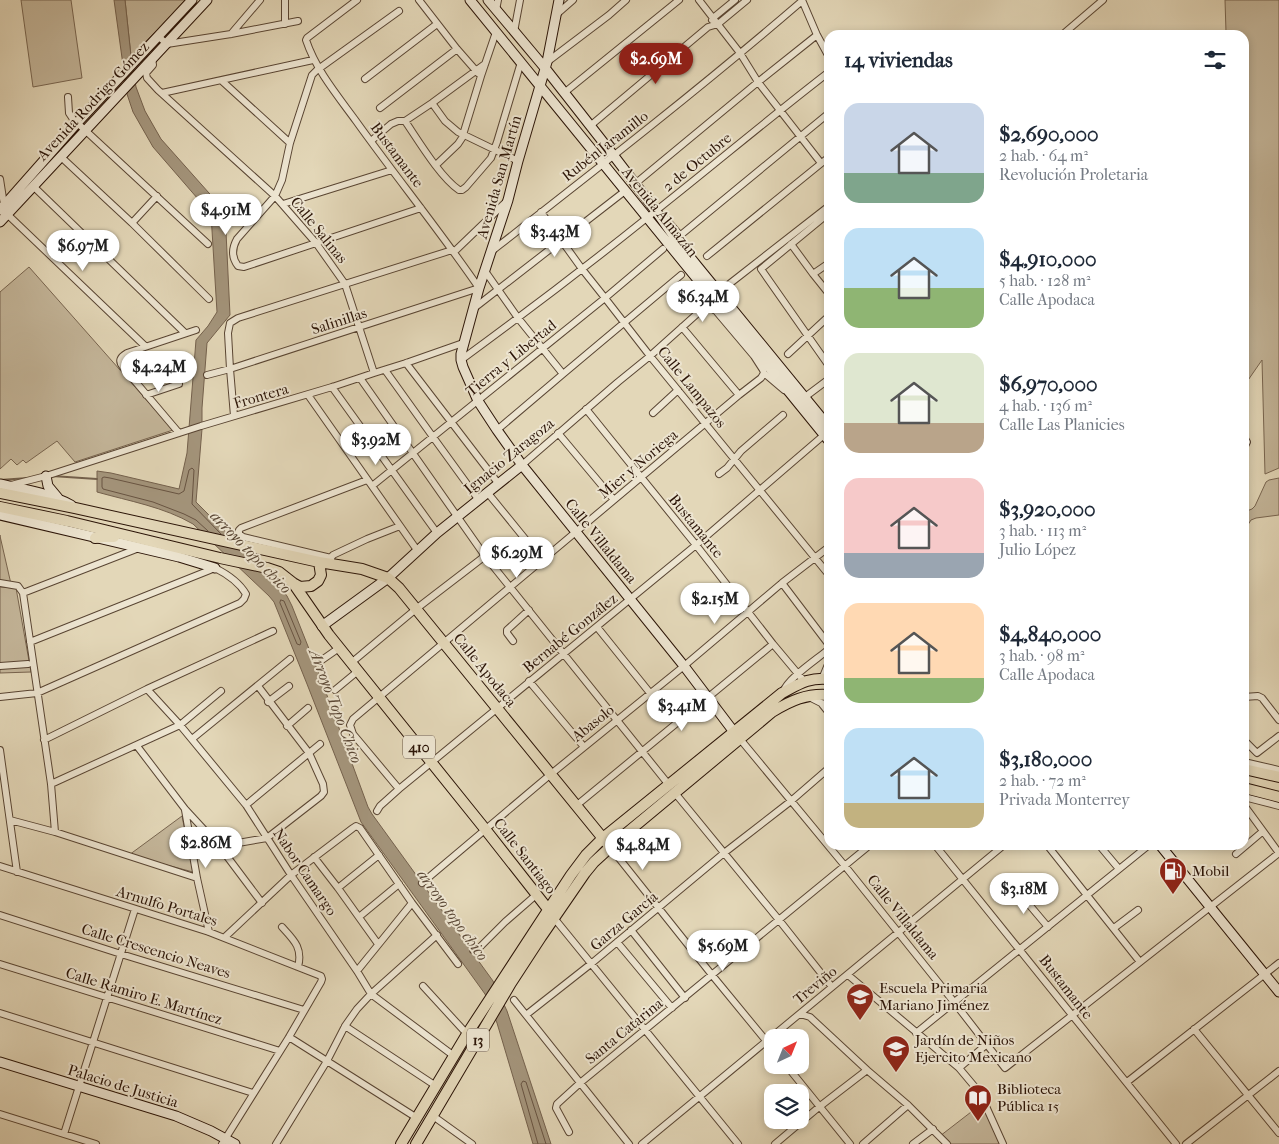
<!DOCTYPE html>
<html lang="es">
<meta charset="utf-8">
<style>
body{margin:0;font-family:"IM FELL French Canon",serif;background:#f2f2f3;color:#1f2937;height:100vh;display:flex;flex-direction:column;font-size:19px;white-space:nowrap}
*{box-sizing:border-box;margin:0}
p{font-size:16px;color:#747a83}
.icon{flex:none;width:28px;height:28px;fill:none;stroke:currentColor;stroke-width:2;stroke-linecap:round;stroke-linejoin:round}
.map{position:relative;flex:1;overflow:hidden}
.drawer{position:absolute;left:824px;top:30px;width:425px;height:820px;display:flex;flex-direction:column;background:#fff;border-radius:15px;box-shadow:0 2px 8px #0003}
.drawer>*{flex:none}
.needle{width:32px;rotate:43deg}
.buttons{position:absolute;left:764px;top:1029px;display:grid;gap:10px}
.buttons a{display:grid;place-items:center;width:45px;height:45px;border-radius:10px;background:#fff;box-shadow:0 2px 8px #0003;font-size:25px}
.price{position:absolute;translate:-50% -42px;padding:0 11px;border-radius:18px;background:#fff;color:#222;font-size:16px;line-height:32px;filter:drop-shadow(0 1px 2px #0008)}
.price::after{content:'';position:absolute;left:50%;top:30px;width:15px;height:11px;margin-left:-8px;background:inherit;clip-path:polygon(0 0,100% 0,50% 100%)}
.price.active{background:#8f2418;color:#fff}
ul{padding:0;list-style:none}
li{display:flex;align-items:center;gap:15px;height:125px;padding:0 20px}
li span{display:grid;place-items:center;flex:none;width:140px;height:100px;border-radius:15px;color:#555}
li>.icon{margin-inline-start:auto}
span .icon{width:60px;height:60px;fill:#fffc;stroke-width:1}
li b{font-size:21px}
h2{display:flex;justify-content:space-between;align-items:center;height:60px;padding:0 20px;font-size:21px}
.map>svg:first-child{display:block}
.green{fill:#c4b69a;stroke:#786550}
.water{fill:#a4957c;stroke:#74614d}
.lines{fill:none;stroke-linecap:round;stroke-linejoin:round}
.shore{stroke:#685442;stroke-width:1}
.stream{stroke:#74614d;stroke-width:2}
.street-casing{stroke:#594533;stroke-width:8}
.secondary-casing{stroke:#2b1407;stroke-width:11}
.primary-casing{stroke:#2b1407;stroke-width:12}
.street{stroke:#ede5d1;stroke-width:6}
.secondary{stroke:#ede5d1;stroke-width:9}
.primary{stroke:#e3d7b8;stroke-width:10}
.street-bridge-casing{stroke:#594533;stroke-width:8;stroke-linecap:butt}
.street-bridge{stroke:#ede5d1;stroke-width:6}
.labels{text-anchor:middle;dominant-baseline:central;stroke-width:4;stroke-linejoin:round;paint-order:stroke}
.shield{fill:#ede5d1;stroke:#655344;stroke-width:1}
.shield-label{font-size:14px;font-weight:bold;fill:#2b1407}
.street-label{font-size:15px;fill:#2b1407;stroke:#ede5d1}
.poi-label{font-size:15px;fill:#2b1407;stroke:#ede5d1;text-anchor:start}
.water-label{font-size:16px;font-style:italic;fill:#5b4836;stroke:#ede5d1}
</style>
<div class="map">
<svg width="1279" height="1144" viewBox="0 0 1279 1144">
<rect width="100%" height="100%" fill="#e3d7b8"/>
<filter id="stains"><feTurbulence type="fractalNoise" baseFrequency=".004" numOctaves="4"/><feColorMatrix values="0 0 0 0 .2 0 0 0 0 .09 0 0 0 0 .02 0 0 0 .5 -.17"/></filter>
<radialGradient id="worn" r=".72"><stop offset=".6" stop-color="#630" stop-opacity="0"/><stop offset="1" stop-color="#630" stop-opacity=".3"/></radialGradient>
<path class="green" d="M 21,0 L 71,0 L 82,78 L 33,87 Z
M 125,0 L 185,0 L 158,29 L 131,56 Z
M 1225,0 L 1279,0 L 1279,468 L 1265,474 L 1262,360 L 1244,386 L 1244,35 L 1221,35 L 1226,32 Z
M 29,267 L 173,430 L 75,462 L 57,441 L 26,463 L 23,460 L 17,465 L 11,459 L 0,469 L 0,292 Z
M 1279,478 L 1279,515 L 1256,518 L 1251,520 L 1244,531 L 1244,512 L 1252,509 L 1255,506 L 1266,482 L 1269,480 Z
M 0,535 L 0,536 L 11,584 L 0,581 Z
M 0,587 L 16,588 L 31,672 L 0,673 Z
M 182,816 L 193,872 L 129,855 Z
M 984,1102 L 1003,1144 L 947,1144 L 940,1136 Z"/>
<path class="water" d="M 114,0 L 125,0 L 131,56 L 136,87 L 145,111 L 161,139 L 225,211 L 230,315 L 207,343 L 202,408 L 202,429 L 196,502 L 275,581 L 287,596 L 292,606 L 321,679 L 368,807 L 372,814 L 493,981 L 507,1011 L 551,1144 L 533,1144 L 497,1023 L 485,994 L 361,822 L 307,684 L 274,602 L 269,596 L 193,524 C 164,507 129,501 97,492 L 97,471 L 111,473 L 179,489 L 187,453 L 196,340 L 208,326 L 217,312 L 211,214 L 153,147 L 133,112 L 127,94 Z"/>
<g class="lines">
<path class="shore" d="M 208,531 L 196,520 L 184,514 L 153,502 L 103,489 L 102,487 L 102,478 L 104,477 L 110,478 L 179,494 L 184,491 L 189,470 L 192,468 L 194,470 L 192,504 L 221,534
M 281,600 L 284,601 L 301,642 L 300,645 L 297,644 L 280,603 Z
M 538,1144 L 521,1084 L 523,1081 L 526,1082 L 546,1144"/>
<path class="stream" d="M 52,476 L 97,479
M 0,480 L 28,478"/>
<g class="street-casing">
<path id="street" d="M 419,0 L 457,49 L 478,73
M 699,0 L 740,53 L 758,82 L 821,163
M 802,0 L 817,35 L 829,57
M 496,10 L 498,0
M 399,11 L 317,70 L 312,75 L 290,143 L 282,180 L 275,196 L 237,239 C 232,248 231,257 238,266 L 244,267 L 421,208
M 557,14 L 573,0
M 712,20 L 713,18 L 735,0
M 285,24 L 285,0
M 514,32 L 520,0
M 231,34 L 260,0
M 1062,35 L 1103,0
M 159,37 L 167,44 L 231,34 L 298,21
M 152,58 L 153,65 L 146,73 L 147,78 L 158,90 L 275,196 L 316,243 L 345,284 L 374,373
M 547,62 L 609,15 L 626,0
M 365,79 L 437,24
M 222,81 L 290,143
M 162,93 L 313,60
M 564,93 L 679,0
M 68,97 L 69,113 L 73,119 L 208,244
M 432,103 L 445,121 L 458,132 L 518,161
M 380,108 L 457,49
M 405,121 C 418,140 440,177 459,190 L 462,190 L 466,187 L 491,158 L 497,142 L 521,62
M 590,126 L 708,27 L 718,24 L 747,0
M 371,141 L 391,124 L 398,121 L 405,121 L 432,103 L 485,64
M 60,156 L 132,223 L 209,299
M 436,165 L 458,144 L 462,138 L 481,76 L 496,32
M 0,179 L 4,205 L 7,214 L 145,346
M 636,183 L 758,82 L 817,35
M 33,186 L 185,333
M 283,204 L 392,170
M 541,212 L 582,269 L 605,298 L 650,356 L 829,575
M 829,213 L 761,269 L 829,366
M 666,219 L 679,234 L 682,234 L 829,113
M 132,223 L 157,196
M 791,244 L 813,274 L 829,294
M 492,251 C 597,169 701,88 802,1
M 707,256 L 829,157
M 485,271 L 518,318 L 563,374
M 813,274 L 829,263
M 728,285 L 829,206
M 473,309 L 625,191
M 682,327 L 739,395
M 788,354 L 829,316
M 461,360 C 524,314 587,266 648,217 C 709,169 768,119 829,72
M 406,363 L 498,483
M 385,370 L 433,437 L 478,499
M 764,373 L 784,390
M 207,375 L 230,369 L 479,288 C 440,231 396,177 356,121 C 337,95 316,70 306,40 L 307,38 L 357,0
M 360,378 L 485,556 L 669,785
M 332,387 L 437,533
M 146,395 L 179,384
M 308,395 L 417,550
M 805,397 L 829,379
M 586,409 L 696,545 L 773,644 L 804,681
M 653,413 L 678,390
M 234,416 L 230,369 L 228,333 L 230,323 L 238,318 L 449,251 L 456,250 L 507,201
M 497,430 L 563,374 L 681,275
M 179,433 L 123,367 C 118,361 120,357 127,353 L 196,330
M 558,433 L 614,500
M 1244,437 L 1247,442 L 1244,448
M 522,465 L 618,382 L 650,356 L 708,304
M 719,474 L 727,468 L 741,451 L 783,415
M 11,485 L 46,476 L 201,426 L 332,387 L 374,373 L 406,363 L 463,343
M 372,486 L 605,298 L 663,249
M 487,492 L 543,561
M 331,558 L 243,537 L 239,534 L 239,530 L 241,528 L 367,480
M 331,560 L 331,558 L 333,555 L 367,539 L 400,526
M 0,583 L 18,586 L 23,593 L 51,784 L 55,832
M 782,583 L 829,645
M 23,593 L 139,548
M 597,627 L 650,693
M 513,641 L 507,633 L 507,630 L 529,610
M 319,662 L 339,648
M 351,663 L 416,609 L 485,556
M 0,666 L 28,664
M 822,679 L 829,662
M 529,681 L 584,747
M 147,689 L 180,725 L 246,805 L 291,875 L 357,971 L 371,994 L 454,1056
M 335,690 L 358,671
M 783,692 C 788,678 816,660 829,649
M 807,696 L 821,703 L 829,705
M 0,697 L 37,693 L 240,603 L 244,599 L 246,594 C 239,582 227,574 215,568 L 30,642
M 1244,697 L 1258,696 L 1262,698 L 1279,720
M 268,702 L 289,686
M 821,703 L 829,713
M 287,726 L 308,708
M 192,739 L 290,659
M 740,739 L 845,866 L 954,1002 L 1005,1068 L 1279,853
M 44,740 L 147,689 L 273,631
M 1244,740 L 1257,753 L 1279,736
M 137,746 L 185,809 L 220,847 L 262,903
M 0,750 L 17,872
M 1244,762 L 1279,770
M 51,784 L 180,725 L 221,691
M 399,789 L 353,734 L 350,725 L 353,719 L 739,395 L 761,378 L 764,373 L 763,370 L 754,356 L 716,311 L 706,306
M 675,793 L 779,920 L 832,987
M 1244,797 L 1279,806
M 246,805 L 320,744
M 577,805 L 773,644
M 1244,805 L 1279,853
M 185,810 L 197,878 L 209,932
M 377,811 L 380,806 L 399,789 L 696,545 L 824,435
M 10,820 L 55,832 L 197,878
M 935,845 L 1176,1144
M 1047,845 L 1140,962
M 1099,845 L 1119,869
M 610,847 L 712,975 L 772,1048
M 192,851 L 267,838 L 321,796 L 324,792 L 323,784 L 309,753 L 258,686
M 1236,854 L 1262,832
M 314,857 L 338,888 L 378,944
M 0,866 L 209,932 L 321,976 L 322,979 L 321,982 L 289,1037 L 222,1144
M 422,883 L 551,774 L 684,666 L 782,583 L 829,547
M 338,888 L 379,855
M 1016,889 L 1048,927
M 0,915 L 121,954 L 304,1010
M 359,917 L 399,884
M 554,918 L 738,1144
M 282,927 C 294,940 303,948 298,967
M 1114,928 L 1138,910
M 631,930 L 685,998
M 225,937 L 291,875 L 353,828 L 356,826 L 360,828 L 412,903 L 458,964
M 617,942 L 672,1008
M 473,950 L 478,949 L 505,922 L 536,895
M 0,964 L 280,1051
M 357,971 L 412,903
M 848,975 L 959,1068 L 980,1093 L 1003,1144
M 423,986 L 467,1034
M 514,1000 L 629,1144
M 0,1013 L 253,1093
M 800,1014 L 810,1017 L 867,1070 L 908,1105 L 947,1144
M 526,1015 L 592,963 L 724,853 L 791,801 L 829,768
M 345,1026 L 436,1086
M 1194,1029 L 1279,1133
M 916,1033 L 1149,845
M 289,1037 L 417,1118
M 786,1065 L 850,1144
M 959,1068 L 987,1044
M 1127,1082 L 1279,963
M 0,1114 L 96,1144
M 433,1116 L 472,1144
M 569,1132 L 556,1108 L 557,1104 L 580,1083 L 870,845
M 64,1134 L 135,909
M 276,1144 L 327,1061 L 345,1026 L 357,1009 L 371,994 L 437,935
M 642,1144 L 1004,845
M 775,1144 L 819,1107 L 867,1070
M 863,1144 L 908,1105
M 913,1144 L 933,1129
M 1186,1144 L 1279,1071"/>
</g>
<g class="secondary-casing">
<path id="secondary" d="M 470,0 L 829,441
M 488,0 L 545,68 L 614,156 L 656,211 L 677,241 L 698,267 L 829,427
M 559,0 L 547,62 L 518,161 L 508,200 L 479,288 L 461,354 L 461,360 L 463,367 L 478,401 L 497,430 L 522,465 L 684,666 L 734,732
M 0,210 L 77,123 L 192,0
M 0,222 L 207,0
M 46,476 L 48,486 L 58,498
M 0,484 C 24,489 49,493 71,505
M 0,515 L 179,557 L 215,568
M 322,626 L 388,578 L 437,533 L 522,465
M 1160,845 L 1279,992
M 0,1062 L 176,1116 L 211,1131 L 235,1144"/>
</g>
<g class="primary-casing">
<path id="primary" d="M 0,493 L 75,508 L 319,562 L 362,569 L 388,578 L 399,588 L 610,847
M 0,507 L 67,521 L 220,558 L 267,568 L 279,572 L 293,583 L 300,587 L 311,586 L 318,581 L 321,575 L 319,562
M 95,538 L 103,537 L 114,537
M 293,583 L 329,635 L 485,829 L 551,913
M 1244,769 L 1279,777
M 1244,788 L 1279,797
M 401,1144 L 467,1034 L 571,875 L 586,855 L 603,838 L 782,693 C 799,684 809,677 829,679
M 416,1144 L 511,983 L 541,937 L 585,873 L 594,862 L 617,841 L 772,712 C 790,701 807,693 829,695"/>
</g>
<use href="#street" class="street"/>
<use href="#secondary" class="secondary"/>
<use href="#primary" class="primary"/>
<g class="street-bridge-casing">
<path id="street-bridge" d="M 709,303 L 728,285"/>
</g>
<use href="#street-bridge" class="street-bridge"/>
</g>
<defs>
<g id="fuel-pin" transform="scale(1.4375)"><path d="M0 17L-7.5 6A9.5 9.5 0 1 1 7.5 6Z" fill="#8f2418" stroke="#ede5d1"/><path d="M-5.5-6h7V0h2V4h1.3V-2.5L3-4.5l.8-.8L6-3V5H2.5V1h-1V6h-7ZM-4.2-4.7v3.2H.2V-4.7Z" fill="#fff"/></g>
<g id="school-pin" transform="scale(1.4375)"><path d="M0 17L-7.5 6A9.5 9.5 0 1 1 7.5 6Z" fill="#8f2418" stroke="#ede5d1"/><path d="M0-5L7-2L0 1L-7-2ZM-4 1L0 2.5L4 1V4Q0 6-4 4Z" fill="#fff"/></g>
<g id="library-pin" transform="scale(1.4375)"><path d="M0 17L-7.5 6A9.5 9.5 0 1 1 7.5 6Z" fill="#8f2418" stroke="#ede5d1"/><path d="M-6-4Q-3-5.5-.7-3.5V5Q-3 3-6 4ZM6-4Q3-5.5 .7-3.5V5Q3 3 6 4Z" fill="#fff"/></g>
</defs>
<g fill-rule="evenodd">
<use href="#fuel-pin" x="1173" y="871"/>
<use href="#school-pin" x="860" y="997"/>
<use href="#school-pin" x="896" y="1049"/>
<use href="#library-pin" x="978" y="1098"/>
</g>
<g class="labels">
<g class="shield">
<rect x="403" y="735.5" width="32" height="23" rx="4"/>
<rect x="467" y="1028.5" width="22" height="23" rx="4"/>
</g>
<g class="shield-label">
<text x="419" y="747">410</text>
<text x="478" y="1040">13</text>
</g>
<g class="street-label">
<text transform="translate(93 101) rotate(-47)">Avenida Rodrigo Gómez</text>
<text transform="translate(605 146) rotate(-38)">Rubén Jaramillo</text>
<text transform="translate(397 155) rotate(53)">Bustamante</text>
<text transform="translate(697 162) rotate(-39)">2 de Octubre</text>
<text transform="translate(499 177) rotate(-74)">Avenida San Martín</text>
<text transform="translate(660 212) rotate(51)">Avenida Almazán</text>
<text transform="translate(319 230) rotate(51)">Calle Salinas</text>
<text transform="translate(339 321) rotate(-18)">Salinillas</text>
<text transform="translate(511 358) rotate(-39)">Tierra y Libertad</text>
<text transform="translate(692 387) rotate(51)">Calle Lampazos</text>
<text transform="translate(261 396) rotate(-16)">Frontera</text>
<text transform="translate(509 456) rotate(-39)">Ignacio Zaragoza</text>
<text transform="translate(638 464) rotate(-40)">Mier y Noriega</text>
<text transform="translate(696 526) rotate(51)">Bustamante</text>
<text transform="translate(601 541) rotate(51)">Calle Villaldama</text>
<text transform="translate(570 633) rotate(-39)">Bernabé González</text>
<text transform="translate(485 670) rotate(51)">Calle Apodaca</text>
<text transform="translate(593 723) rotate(-39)">Abasolo</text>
<text transform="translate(525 856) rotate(52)">Calle Santiago</text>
<text transform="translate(305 872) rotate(56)">Nabor Camargo</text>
<text transform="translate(167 906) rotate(17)">Arnulfo Portales</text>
<text transform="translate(903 917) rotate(51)">Calle Villaldama</text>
<text transform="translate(624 921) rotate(-40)">Garza García</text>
<text transform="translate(156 951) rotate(17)">Calle Crescencio Neaves</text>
<text transform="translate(815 985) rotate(-39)">Treviño</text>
<text transform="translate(1066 987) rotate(52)">Bustamante</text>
<text transform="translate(144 996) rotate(17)">Calle Ramiro E. Martínez</text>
<text transform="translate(624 1031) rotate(-39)">Santa Catarina</text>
<text transform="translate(123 1086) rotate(17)">Palacio de Justicia</text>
</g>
<g class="poi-label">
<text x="1192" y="871">Mobil</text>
<text x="879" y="988">Escuela Primaria<tspan x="879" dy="17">Mariano Jiménez</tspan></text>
<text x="915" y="1040">Jardín de Niños<tspan x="915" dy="17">Ejercito Mexicano</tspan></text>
<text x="997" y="1089">Biblioteca<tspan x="997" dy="17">Pública 15</tspan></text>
</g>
<g class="water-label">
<text transform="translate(251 552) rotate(46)">arroyo topo chico</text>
<text transform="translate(336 706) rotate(69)">Arroyo Topo Chico</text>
<text transform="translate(453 915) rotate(54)">arroyo topo chico</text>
</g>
</g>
<rect width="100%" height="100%" filter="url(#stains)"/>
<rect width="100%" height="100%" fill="url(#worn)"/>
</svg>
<div class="buttons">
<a><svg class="needle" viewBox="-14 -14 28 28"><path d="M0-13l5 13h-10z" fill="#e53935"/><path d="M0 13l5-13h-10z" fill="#747a83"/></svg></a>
<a><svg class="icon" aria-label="layers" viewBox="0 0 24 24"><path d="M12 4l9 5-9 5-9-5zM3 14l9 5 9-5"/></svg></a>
</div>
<b class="price active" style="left:656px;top:85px">$2.69M</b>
<b class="price" style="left:226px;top:236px">$4.91M</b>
<b class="price" style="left:555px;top:258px">$3.43M</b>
<b class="price" style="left:83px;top:272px">$6.97M</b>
<b class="price" style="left:703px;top:323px">$6.34M</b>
<b class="price" style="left:159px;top:393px">$4.24M</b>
<b class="price" style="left:376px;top:466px">$3.92M</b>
<b class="price" style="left:517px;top:579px">$6.29M</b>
<b class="price" style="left:715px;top:625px">$2.15M</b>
<b class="price" style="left:682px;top:732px">$3.41M</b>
<b class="price" style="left:206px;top:869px">$2.86M</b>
<b class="price" style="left:643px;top:871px">$4.84M</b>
<b class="price" style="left:1024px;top:915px">$3.18M</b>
<b class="price" style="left:723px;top:972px">$5.69M</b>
<section class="drawer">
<h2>14 viviendas<svg class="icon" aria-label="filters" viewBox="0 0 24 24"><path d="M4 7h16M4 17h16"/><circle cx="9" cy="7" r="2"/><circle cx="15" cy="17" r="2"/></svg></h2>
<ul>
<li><span style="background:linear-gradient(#c9d6e8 70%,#7fa58c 0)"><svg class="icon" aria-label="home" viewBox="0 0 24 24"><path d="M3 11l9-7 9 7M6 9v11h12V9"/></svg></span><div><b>$2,690,000</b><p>2 hab. · 64 m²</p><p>Revolución Proletaria</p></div></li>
<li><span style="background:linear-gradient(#bfe0f5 60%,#8fb573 0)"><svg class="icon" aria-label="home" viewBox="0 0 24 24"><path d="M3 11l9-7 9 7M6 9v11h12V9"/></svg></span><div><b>$4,910,000</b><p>5 hab. · 128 m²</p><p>Calle Apodaca</p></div></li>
<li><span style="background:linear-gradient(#dfe7d0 70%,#b9a48a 0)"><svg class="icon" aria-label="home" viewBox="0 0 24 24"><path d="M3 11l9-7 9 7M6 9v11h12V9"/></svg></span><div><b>$6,970,000</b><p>4 hab. · 136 m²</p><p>Calle Las Planicies</p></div></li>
<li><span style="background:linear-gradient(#f6c9c9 75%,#9aa5b1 0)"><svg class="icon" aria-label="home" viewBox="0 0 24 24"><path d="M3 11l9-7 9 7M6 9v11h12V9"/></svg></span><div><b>$3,920,000</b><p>3 hab. · 113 m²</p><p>Julio López</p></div></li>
<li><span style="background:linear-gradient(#ffd9b3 75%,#8fb573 0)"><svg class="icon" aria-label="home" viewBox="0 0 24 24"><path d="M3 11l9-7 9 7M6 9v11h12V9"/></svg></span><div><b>$4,840,000</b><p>3 hab. · 98 m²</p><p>Calle Apodaca</p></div></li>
<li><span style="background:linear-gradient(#bfe0f5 75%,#c2b280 0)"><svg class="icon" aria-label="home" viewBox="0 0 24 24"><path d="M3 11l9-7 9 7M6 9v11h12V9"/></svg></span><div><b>$3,180,000</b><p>2 hab. · 72 m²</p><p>Privada Monterrey</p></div></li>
</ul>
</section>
</div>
